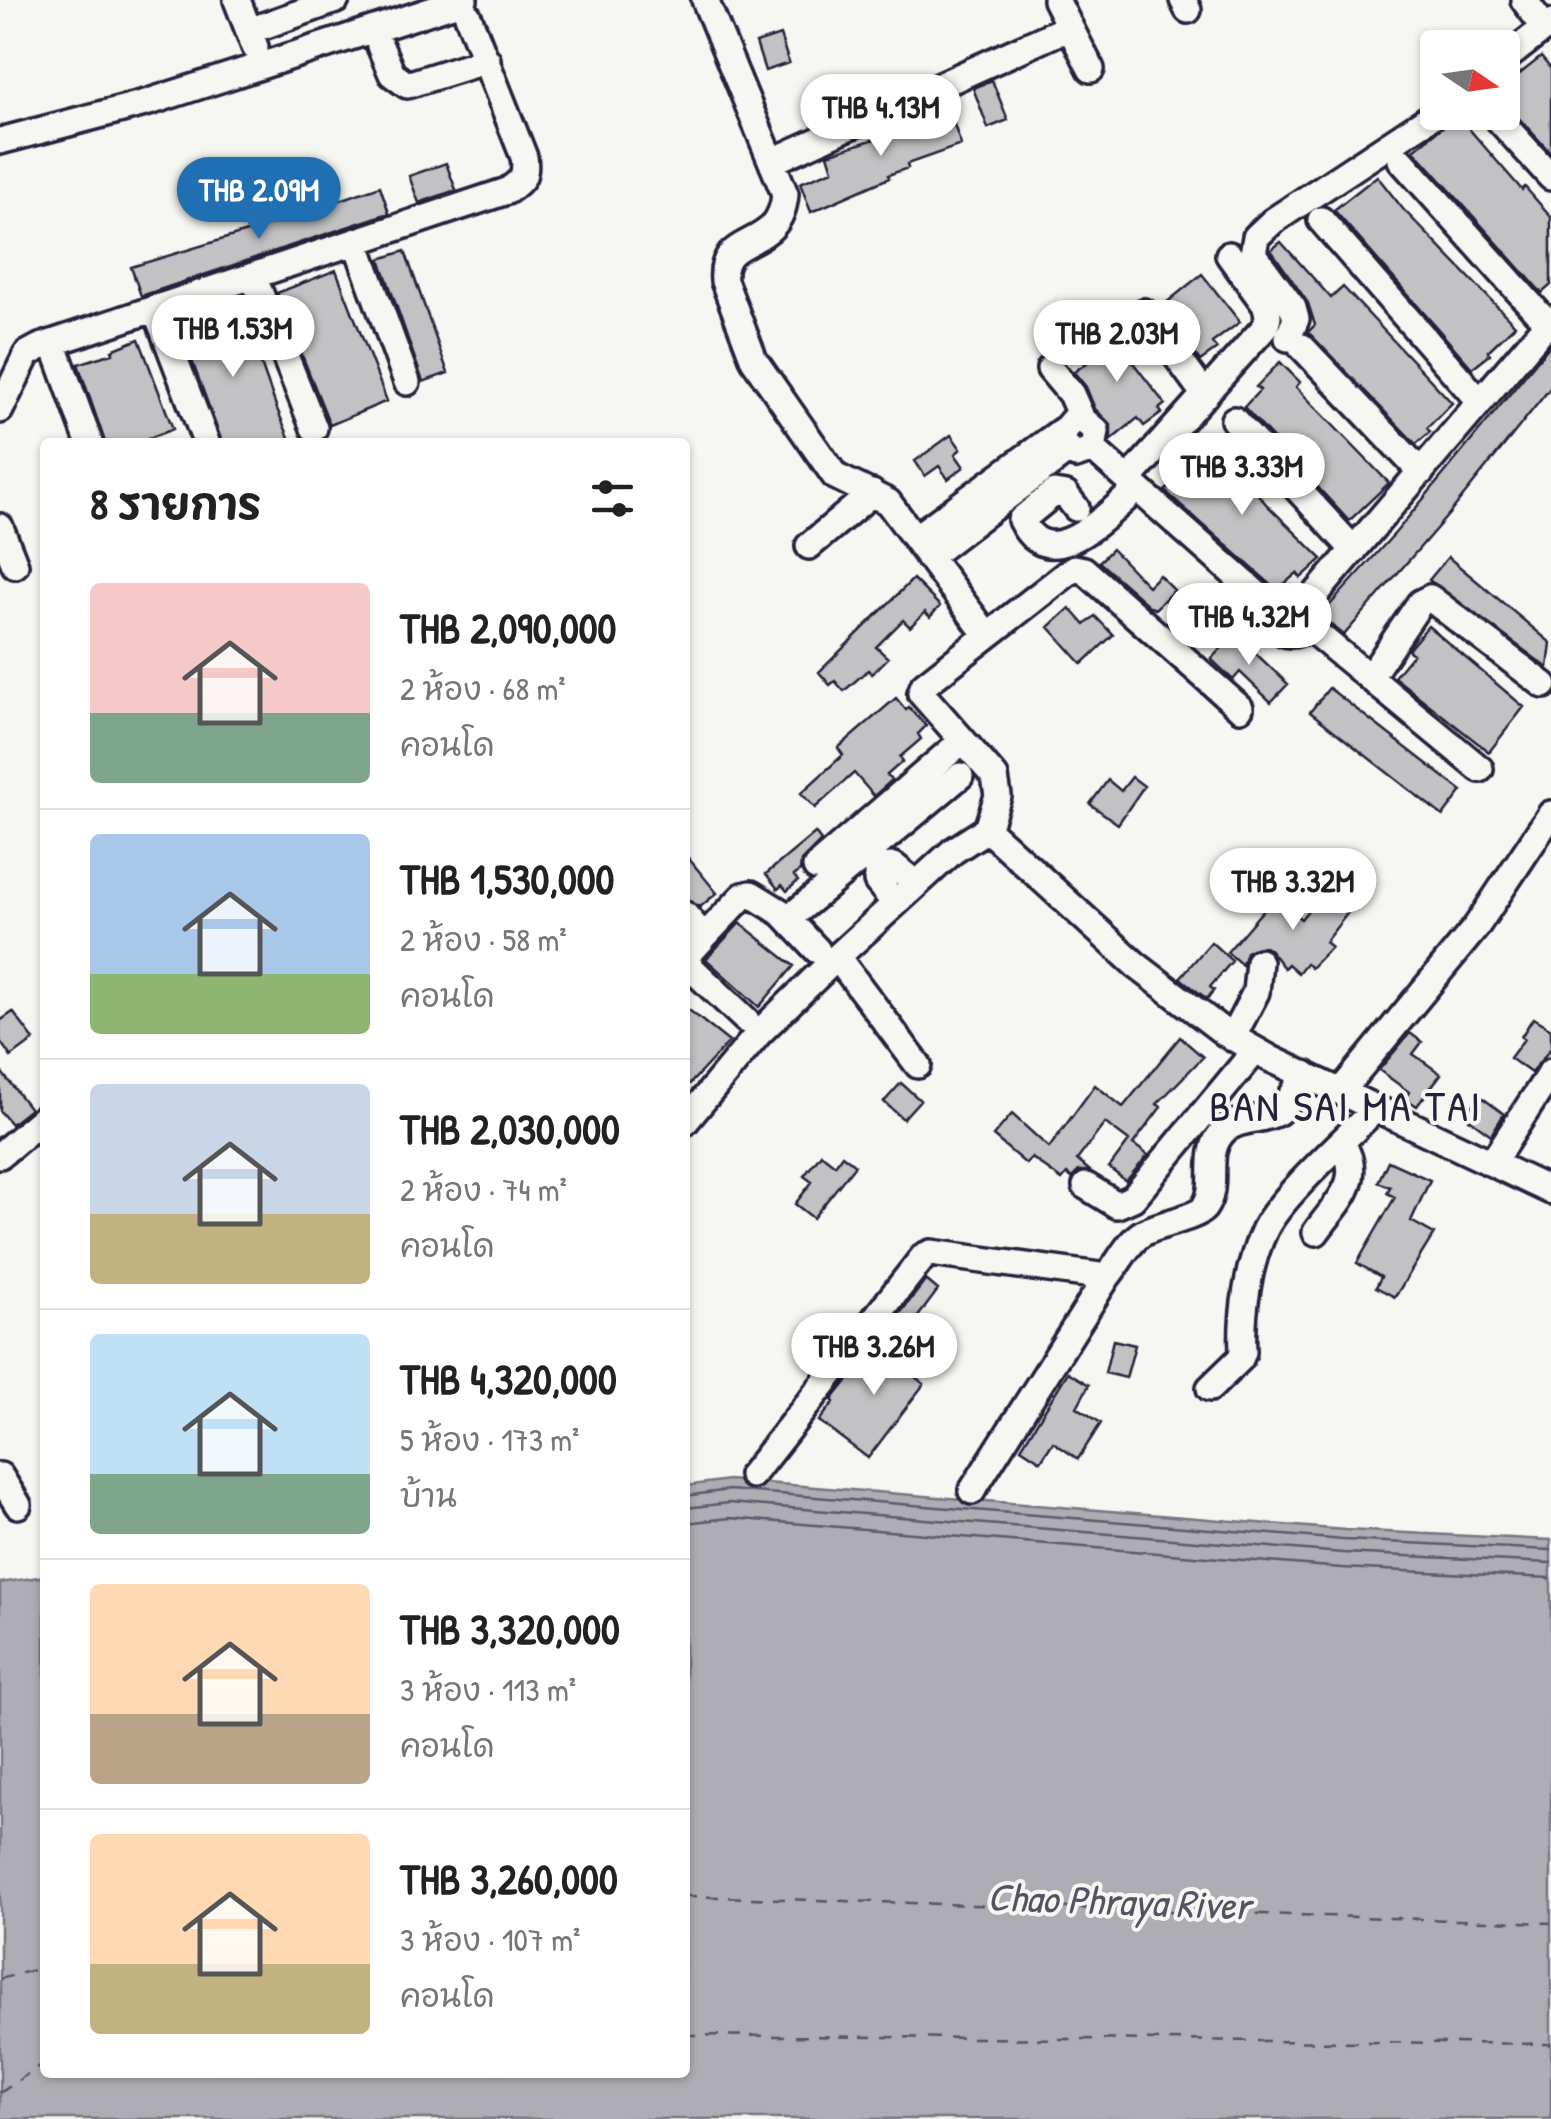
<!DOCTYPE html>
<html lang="th">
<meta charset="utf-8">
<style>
body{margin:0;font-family:"Patrick Hand","Playpen Sans Thai",sans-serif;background:#f6f6f6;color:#222;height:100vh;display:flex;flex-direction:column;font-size:38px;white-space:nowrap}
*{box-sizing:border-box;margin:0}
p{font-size:32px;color:#767676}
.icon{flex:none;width:55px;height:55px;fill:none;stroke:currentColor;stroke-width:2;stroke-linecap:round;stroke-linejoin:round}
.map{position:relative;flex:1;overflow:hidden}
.side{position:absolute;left:40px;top:438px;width:650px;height:1640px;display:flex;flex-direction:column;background:#fff;border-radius:10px;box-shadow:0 2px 8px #0004}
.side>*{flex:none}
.needle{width:65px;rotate:103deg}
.tools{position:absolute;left:1420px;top:30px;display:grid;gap:20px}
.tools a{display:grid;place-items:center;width:100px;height:100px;border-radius:10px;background:#fff;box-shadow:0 2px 8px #0004;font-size:50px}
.price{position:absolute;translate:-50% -85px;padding:0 22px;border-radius:35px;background:#fff;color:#222;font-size:32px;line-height:65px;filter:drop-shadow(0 2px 5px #0008)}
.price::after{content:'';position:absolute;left:50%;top:60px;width:30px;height:22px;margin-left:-15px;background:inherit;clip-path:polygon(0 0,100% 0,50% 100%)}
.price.selected{background:#1f6fb2;color:#fff}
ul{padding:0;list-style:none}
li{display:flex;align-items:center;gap:30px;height:250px;padding:0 50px}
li+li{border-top:2px solid #e0e0e0}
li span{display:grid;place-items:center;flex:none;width:280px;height:200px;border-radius:10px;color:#555}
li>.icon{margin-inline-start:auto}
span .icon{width:120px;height:120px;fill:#fffc;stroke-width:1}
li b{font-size:42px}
h2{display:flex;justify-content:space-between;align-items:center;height:120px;padding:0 50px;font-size:42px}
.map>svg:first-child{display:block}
.water{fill:#adadb3;stroke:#757583;stroke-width:2.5}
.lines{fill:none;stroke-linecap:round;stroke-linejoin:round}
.shore{stroke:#5a5a6b;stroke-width:2.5}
.ferry{stroke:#535365;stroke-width:2.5;stroke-dasharray:12 10;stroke-linecap:butt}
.building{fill:#c2c2c4;stroke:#22223b;stroke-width:2.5}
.minor-casing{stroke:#22223b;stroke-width:32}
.minor{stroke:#f6f6f2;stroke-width:25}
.labels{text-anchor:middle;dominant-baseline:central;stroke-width:8;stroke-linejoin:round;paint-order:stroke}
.water-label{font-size:40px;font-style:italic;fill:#535365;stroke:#f6f6f2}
.quarter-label{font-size:42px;letter-spacing:2.5px;fill:#22223b;stroke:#f6f6f2}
</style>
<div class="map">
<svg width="1551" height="2119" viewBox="0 0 1551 2119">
<rect width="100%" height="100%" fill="#f6f6f2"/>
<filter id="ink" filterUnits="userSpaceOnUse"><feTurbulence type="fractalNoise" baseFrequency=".01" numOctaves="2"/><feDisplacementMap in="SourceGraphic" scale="20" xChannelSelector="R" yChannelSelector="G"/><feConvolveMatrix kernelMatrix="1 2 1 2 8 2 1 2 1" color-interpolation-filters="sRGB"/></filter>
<g filter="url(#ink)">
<path class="water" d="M 728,1480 L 1345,1530 L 1551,1540 L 1551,2119 L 0,2119 L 0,1583 L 45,1576 L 45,2072 L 685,2072 L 685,1486 Z"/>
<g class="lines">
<path class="shore" d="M 685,1496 L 729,1490 L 1344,1540 L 1551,1550
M 685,1508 L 729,1503 L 1343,1553 L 1551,1563
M 685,1523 L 730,1518 L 1342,1568 L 1551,1578"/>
<path class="ferry" d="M 685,1896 L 1551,1923
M 0,1979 L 45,1967
M 685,2035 L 1551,2044
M 0,2093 L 45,2062"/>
</g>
<path class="building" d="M 780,35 L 789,63 L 765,71 L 756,43 Z
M 1541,57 L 1551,69 L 1551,153 L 1502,100 L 1502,88 Z
M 992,80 L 1008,120 L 988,128 L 973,88 Z
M 947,104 L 961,145 L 907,164 L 908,168 L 888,175 L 889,178 L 811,212 L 800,183 L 833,170 L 828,154 L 925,123 L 922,113 Z
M 1457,115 L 1522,190 L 1525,187 L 1551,217 L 1551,285 L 1542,293 L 1414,150 Z
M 446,163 L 456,190 L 419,203 L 409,176 Z
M 1377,176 L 1403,209 L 1515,325 L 1488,351 L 1490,354 L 1472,368 L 1334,210 Z
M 380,186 L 389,213 L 141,296 L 131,267 L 260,228 Z
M 1281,242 L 1331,298 L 1343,287 L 1452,403 L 1427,428 L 1430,432 L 1416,444 L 1308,332 L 1315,325 L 1308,303 L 1271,250 Z
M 405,251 L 448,373 L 423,382 L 380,259 Z
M 336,270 L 387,401 L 330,425 L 277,293 Z
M 1202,274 L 1240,322 L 1212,343 L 1217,349 L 1200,361 L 1161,307 Z
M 242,310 L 277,409 L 291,442 L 222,442 L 178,323 L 202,314 L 205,323 Z
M 1107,329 L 1165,404 L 1159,409 L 1162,413 L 1144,426 L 1138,418 L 1111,440 L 1111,425 L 1095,409 L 1086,387 L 1074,372 L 1092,359 L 1083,345 Z
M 139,339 L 173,429 L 139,442 L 105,442 L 78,364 L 113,353 L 112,350 Z
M 1551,344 L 1551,387 L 1449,514 L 1344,635 L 1320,616 L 1396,532 Z
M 1280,362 L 1300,382 L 1296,387 L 1389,483 L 1349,521 L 1244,407 L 1260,390 L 1256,387 Z
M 951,435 L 961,449 L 955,454 L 964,467 L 948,479 L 939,466 L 925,476 L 915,461 Z
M 1212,441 L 1267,505 L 1322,559 L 1301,578 L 1297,573 L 1277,590 L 1165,491 L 1194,465 L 1190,461 Z
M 1112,549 L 1148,586 L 1159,575 L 1174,590 L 1155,609 L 1149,606 L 1099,562 Z
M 1448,557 L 1551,643 L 1548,668 L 1429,580 Z
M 913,579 L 940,606 L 930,617 L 925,612 L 910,627 L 903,620 L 876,647 L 888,658 L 872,674 L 868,670 L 844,691 L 835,681 L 830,685 L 819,672 Z
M 1070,608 L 1085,625 L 1095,616 L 1113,635 L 1082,664 L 1049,627 Z
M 1428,626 L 1524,707 L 1489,752 L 1394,677 L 1413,654 L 1408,650 Z
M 1235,634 L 1288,684 L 1271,702 L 1240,672 L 1233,680 L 1211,659 Z
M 1329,688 L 1462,791 L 1443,816 L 1310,712 Z
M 896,698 L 906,710 L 909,707 L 926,726 L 918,734 L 921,739 L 900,757 L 903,761 L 887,775 L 892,780 L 874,796 L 854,773 L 815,808 L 801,793 L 843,755 L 838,748 Z
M 1132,777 L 1144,786 L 1118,824 L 1090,804 L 1108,780 L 1121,791 Z
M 815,833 L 821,841 L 801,861 L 800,871 L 794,876 L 798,881 L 787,891 L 782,885 L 778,889 L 766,874 Z
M 685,854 L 717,893 L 700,907 L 685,899 Z
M 1324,890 L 1350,910 L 1325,942 L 1331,947 L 1311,968 L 1306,963 L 1298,973 L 1288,964 L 1284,968 L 1269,949 L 1262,946 L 1246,952 L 1242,965 L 1227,952 L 1271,901 L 1286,914 L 1290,910 L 1301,919 Z
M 740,923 L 794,966 L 759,1007 L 706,959 Z
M 1211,942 L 1232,961 L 1210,987 L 1214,990 L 1207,999 L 1180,978 Z
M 685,1007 L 729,1042 L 685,1089 Z
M 13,1012 L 34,1040 L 11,1057 L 0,1041 L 0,1021 Z
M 1533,1018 L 1551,1029 L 1551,1048 L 1531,1073 L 1510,1058 L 1524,1039 L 1521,1037 Z
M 1410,1033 L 1422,1042 L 1413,1054 L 1441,1074 L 1417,1106 L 1405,1098 L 1409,1092 L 1379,1070 Z
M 1180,1037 L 1203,1057 L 1157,1104 L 1161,1107 L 1133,1144 L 1148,1155 L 1126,1181 L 1109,1168 L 1129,1141 L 1105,1123 L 1077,1160 L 1090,1171 L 1079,1171 L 1072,1178 L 1067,1174 L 1062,1180 L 1032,1158 L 1026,1164 L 993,1136 L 1012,1114 L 1049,1148 L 1095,1085 L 1123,1107 Z
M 0,1070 L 30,1109 L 11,1124 L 0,1111 Z
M 901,1083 L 920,1100 L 903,1119 L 884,1102 Z
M 1480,1096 L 1504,1114 L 1491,1135 L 1465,1116 Z
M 821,1154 L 835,1165 L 842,1155 L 855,1165 L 813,1218 L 795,1204 L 812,1182 L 804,1176 Z
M 1388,1161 L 1430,1180 L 1411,1221 L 1434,1234 L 1395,1297 L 1376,1287 L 1381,1277 L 1357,1263 L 1395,1197 L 1387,1193 L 1390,1187 L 1378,1182 Z
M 926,1280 L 938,1290 L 911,1326 L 898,1316 Z
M 1113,1340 L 1135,1345 L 1126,1378 L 1105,1373 Z
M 893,1342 L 922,1364 L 914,1376 L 924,1384 L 868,1458 L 819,1421 L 834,1402 L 832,1400 L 875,1346 L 884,1353 Z
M 1068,1372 L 1089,1385 L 1077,1407 L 1101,1423 L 1078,1459 L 1053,1442 L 1041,1461 L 1021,1448 Z"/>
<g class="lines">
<g class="minor-casing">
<path id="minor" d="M 237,0 L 255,47
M 705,0 L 785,194 C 780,255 719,230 724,281 L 754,360 L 835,476 L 888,502 L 987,635
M 1056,0 L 1091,69
M 1183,0 L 1188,10
M 1524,0 L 1545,28
M 249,31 L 336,0
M 380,46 L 392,74 L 407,85 L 487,60
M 1502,61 L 1551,23
M 1492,112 L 1551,177
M 0,141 L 149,102 L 464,0
M 1401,160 L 1547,323
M 773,161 L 1069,27
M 1321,220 L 1480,402
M 356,242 L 407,382
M 253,276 L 314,428
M 155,308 L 206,442
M 1144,312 L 1205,395
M 1288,338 L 1296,319 L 1293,308 L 1253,254 L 1256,237 L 1273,221 L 1438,112
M 53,343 L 89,442
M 1302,347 L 1421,472
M 1050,369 L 1071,394 L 1082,419 L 1096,431 L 1093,449 L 1076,455 L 1062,443 L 1061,434 L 1073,420 L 1082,419
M 0,410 L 27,354 L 40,347 L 507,191 C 522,181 527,176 524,157 L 468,16
M 1234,420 L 1354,550
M 1093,449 L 1276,611
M 1128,480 L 1266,326 L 1268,316 L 1266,306 L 1229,255
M 1076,508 L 1066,495 L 1054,493 L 1021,520 C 1050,580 1107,513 1137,489
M 0,527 L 15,565
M 915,538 L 1063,430
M 809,546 L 872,493
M 928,557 L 1067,451
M1275 618a16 16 0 1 1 32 0a16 16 0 1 1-32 0Z
M 1304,608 L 1551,319
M 1306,625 L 1480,769
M 1370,677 L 1420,603 L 1430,598 L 1544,685
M 987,829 L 1136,965 L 1225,1033 L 1271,1059 L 1551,1191
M 816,867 L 962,741
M 895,903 L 877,881 L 877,867 L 894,866 L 916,884
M 685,915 L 704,937 L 694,948
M 788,919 L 960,776
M 704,937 L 743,896 L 751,894 L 782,913 L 817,950
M 837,957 L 918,1065
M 685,962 L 746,1020
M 1232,1038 L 1256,992 L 1259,962
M 1341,1091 L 1476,927 L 1551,814
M 685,1122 L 759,1033 L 837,957 L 953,851 L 987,829 L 998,796 L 995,777 L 921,693 L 924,685 L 1074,568 L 1084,570 L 1240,708
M 0,1155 L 45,1117
M 1492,1163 L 1551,1072
M 1086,1186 L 1117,1205 L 1133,1198 L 1255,1051
M 1316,1232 C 1338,1201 1365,1181 1342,1143
M 1210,1388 L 1240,1359 L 1243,1352 C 1241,1314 1248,1264 1265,1229 C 1282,1195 1347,1138 1376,1108
M 752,1475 L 924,1256 L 931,1253 L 1107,1277 C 1118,1264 1127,1244 1141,1234 C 1157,1224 1196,1218 1204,1208 C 1220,1186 1203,1156 1221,1134 C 1234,1117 1261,1122 1278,1112 C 1289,1104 1298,1085 1305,1074
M 0,1476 L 18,1505
M 972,1491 L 1107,1277"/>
</g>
<use href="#minor" class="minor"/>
</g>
</g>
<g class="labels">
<g class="water-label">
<text transform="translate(1119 1900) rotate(2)">Chao Phraya River</text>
</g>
<g class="quarter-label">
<text x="1346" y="1105">BAN SAI MA TAI</text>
</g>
</g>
</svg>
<div class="tools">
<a><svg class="needle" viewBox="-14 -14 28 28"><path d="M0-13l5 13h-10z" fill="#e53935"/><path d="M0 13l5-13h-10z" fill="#767676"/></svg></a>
</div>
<b class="price" style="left:881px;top:159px">THB 4.13M</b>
<b class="price selected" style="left:259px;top:242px">THB 2.09M</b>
<b class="price" style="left:233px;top:380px">THB 1.53M</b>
<b class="price" style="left:1117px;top:385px">THB 2.03M</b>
<b class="price" style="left:1242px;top:518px">THB 3.33M</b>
<b class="price" style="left:1249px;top:668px">THB 4.32M</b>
<b class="price" style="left:1293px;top:933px">THB 3.32M</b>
<b class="price" style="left:874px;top:1398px">THB 3.26M</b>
<section class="side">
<h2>8 รายการ<svg class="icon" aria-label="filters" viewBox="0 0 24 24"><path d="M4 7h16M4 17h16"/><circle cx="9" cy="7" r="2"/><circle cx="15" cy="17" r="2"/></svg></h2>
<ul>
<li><span style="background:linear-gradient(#f6c9c9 65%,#7fa58c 0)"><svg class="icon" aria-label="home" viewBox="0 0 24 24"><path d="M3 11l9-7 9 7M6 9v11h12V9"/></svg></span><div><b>THB 2,090,000</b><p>2 ห้อง · 68 m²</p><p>คอนโด</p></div></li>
<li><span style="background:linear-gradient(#a9c7e8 70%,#8fb573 0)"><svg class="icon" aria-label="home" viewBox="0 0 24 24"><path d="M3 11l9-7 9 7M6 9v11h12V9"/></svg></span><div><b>THB 1,530,000</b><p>2 ห้อง · 58 m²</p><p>คอนโด</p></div></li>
<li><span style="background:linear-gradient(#c9d6e8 65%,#c2b280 0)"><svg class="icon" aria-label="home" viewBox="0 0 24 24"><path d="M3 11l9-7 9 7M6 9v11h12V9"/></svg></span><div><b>THB 2,030,000</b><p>2 ห้อง · 74 m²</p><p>คอนโด</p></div></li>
<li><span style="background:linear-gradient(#bfe0f5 70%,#7fa58c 0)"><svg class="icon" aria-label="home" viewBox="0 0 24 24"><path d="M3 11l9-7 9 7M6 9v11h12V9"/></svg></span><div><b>THB 4,320,000</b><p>5 ห้อง · 173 m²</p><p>บ้าน</p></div></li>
<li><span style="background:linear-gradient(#ffd9b3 65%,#b9a48a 0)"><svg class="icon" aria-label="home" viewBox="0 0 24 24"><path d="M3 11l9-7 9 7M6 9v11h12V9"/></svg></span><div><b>THB 3,320,000</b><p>3 ห้อง · 113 m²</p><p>คอนโด</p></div></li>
<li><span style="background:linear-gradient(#ffd9b3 65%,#c2b280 0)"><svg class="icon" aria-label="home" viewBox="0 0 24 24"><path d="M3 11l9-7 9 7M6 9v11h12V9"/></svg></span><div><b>THB 3,260,000</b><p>3 ห้อง · 107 m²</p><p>คอนโด</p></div></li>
</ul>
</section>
</div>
